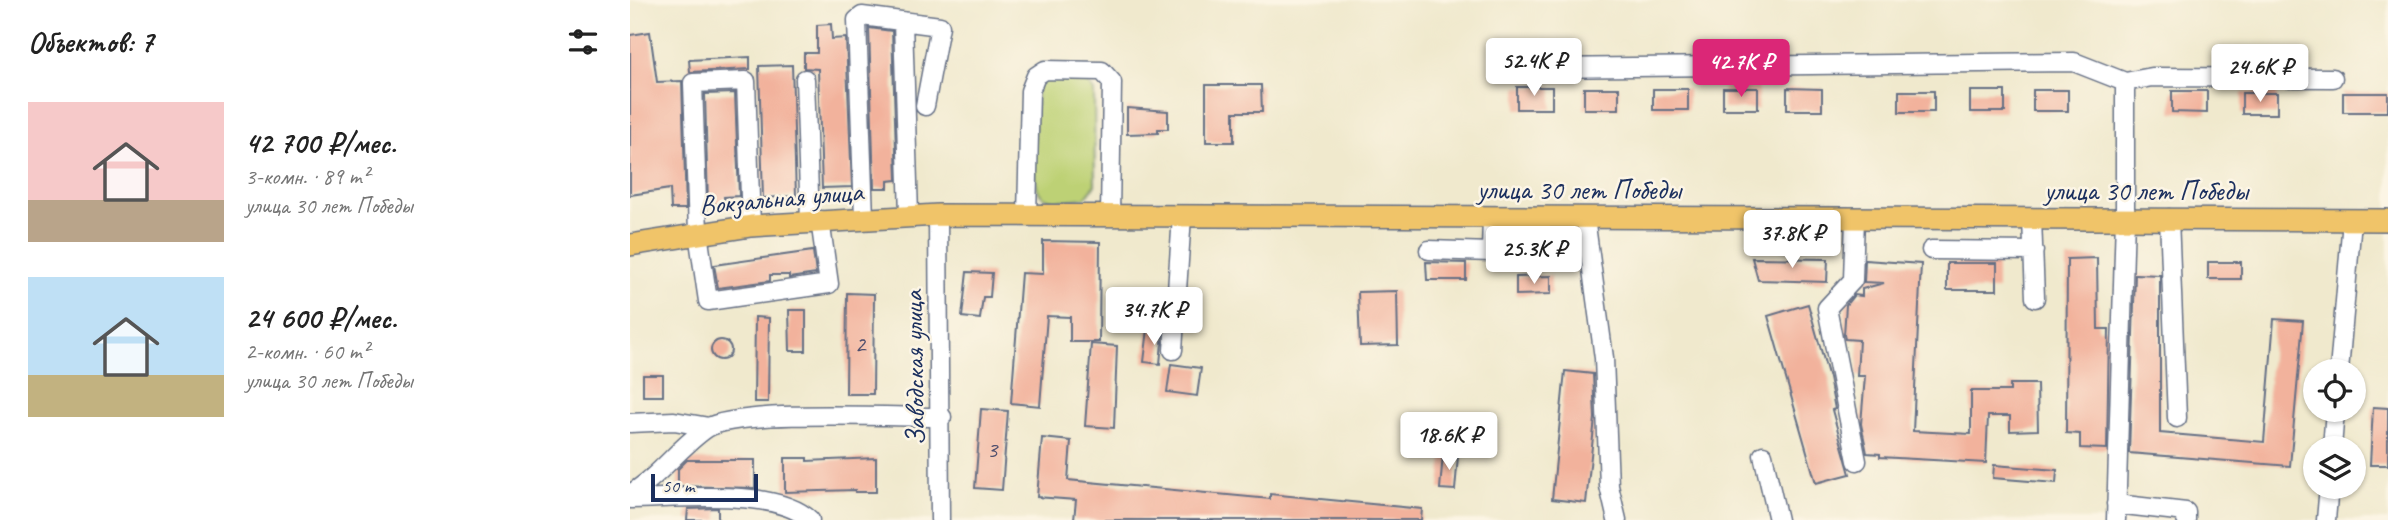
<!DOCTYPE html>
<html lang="ru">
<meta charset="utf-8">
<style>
body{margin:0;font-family:Caveat,sans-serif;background:#f2f2f2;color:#222;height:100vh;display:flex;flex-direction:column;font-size:26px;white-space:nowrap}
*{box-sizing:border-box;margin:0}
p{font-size:23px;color:#767676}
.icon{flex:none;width:38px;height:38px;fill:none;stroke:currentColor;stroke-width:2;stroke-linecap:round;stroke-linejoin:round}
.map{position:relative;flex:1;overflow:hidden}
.side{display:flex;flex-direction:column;background:#fff;width:630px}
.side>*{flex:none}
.fabs{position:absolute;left:1673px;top:359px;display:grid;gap:14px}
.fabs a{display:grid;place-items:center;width:63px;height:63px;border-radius:50%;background:#fff;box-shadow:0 2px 5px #0004;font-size:35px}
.scale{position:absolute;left:21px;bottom:18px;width:107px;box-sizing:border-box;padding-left:7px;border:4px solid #1b2f5e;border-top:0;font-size:19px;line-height:24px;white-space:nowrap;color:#1b2f5e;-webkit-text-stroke:5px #fcf5e5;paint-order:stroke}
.price{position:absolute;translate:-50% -60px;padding:0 16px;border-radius:7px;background:#fff;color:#222;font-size:23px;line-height:46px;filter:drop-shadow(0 2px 4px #0008)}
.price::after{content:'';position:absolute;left:50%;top:42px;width:21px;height:16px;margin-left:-10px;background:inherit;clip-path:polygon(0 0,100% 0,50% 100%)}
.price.active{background:#db2777;color:#fff}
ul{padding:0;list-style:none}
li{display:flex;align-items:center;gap:21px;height:175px;padding:0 28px}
li span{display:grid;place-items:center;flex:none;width:196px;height:140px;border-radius:0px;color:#555}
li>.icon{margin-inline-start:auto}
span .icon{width:84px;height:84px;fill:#fffc;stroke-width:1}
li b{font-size:30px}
h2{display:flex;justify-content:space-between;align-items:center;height:84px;padding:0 28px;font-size:30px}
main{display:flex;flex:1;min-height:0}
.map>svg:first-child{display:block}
.green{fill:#bdd175;stroke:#6c806a;stroke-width:2}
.building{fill:#f2b29c}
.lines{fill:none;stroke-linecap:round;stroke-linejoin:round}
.minor-casing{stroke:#667085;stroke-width:21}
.major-casing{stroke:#667085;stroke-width:24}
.minor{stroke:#fff;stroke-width:18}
.major{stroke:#f0c469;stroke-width:21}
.labels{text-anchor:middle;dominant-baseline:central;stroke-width:5;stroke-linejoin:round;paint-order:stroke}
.number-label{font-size:24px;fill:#51506e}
.street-label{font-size:28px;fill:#1b2f5e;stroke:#fcf5e5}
</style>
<main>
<section class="side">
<h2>Объектов: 7<svg class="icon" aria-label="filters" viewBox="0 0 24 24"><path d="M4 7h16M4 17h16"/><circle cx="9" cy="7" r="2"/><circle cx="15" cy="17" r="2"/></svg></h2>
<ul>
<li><span style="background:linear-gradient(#f6c9c9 70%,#b9a48a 0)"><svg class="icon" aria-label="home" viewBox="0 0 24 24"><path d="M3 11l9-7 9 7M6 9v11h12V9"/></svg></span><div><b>42 700 ₽/мес.</b><p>3-комн. · 89 m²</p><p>улица 30 лет Победы</p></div></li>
<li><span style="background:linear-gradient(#bfe0f5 70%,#c2b280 0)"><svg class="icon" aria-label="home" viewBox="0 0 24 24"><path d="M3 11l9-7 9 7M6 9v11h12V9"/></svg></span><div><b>24 600 ₽/мес.</b><p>2-комн. · 60 m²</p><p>улица 30 лет Победы</p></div></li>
</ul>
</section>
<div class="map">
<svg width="1758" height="520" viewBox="0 0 1758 520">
<rect width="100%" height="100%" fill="#fcf5e5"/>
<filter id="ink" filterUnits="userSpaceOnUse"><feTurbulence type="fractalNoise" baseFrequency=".0143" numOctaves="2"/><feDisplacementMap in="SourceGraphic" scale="14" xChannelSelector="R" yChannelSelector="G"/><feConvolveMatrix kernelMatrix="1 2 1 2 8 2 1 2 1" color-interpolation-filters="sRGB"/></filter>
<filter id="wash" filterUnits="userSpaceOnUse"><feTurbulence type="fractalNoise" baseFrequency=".00686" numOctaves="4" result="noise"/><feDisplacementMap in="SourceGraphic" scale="28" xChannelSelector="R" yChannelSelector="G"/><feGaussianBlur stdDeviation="1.57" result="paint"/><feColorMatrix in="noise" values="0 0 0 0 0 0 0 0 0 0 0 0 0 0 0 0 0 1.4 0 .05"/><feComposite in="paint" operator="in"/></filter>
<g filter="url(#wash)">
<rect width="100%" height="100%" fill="#f0e9cd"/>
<path class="green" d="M 417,77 L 453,77 L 464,91 L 465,185 L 455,198 C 444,199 421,204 412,196 C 397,183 407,108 407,87 Z"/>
<g id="blocks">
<path class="building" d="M 201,24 L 202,39 L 216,38 L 222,187 L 192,188 L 188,69 L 174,68 L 174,53 L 187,53 L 187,25 Z
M 239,28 L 262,31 L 267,180 L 258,181 L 258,188 L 244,188 Z
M 20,32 L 27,82 L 52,81 L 56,209 L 41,209 L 40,189 L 0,195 L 0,35 Z
M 120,57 L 120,69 L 60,72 L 59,60 Z
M 162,65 L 166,196 L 133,198 L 129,66 Z
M 576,85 L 631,85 L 632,112 L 604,112 L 604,142 L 576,142 Z
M 887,87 L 922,87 L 922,109 L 887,109 Z
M 954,88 L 989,88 L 989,109 L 954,109 Z
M 1093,88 L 1128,88 L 1128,109 L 1093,109 Z
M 1157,88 L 1192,89 L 1192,110 L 1157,110 Z
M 1023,89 L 1058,89 L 1058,110 L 1023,110 Z
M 1403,90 L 1438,90 L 1438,111 L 1403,111 Z
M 1269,91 L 1304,91 L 1304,112 L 1269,112 Z
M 1340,91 L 1375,91 L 1375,112 L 1340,112 Z
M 1542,91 L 1577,91 L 1577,113 L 1542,112 Z
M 105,93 L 109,196 L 94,197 L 95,204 L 78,204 L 75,94 Z
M 1612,93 L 1647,93 L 1647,114 L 1612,114 Z
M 1713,93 L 1758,93 L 1758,112 L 1713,112 Z
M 497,108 L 538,111 L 538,129 L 528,129 L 528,133 L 497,134 Z
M 413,241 L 470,242 L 469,342 L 440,342 L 440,317 L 417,316 L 410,406 L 381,403 L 391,273 L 413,274 Z
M 183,251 L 186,274 L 159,278 L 159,275 L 140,275 L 140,281 L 88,288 L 84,265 Z
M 1122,258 L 1198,259 L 1197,282 L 1128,280 Z
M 1467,258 L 1468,329 L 1479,329 L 1477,449 L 1450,448 L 1450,434 L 1436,433 L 1437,259 Z
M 1235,260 L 1291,264 L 1283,431 L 1341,434 L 1341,391 L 1380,391 L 1380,384 L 1407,384 L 1408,430 L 1380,431 L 1380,416 L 1358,416 L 1356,463 L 1250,457 L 1250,454 L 1237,453 L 1231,424 L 1235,376 L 1227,376 L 1229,340 L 1215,339 L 1214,335 L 1216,305 L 1224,295 L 1232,296 L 1232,289 L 1254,283 L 1234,282 Z
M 796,262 L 836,263 L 836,280 L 797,280 Z
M 1578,262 L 1611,262 L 1611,279 L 1578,279 Z
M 1317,263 L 1367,263 L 1367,290 L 1317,290 Z
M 337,272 L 362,273 L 360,297 L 353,297 L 350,319 L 332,317 Z
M 1505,274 L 1530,275 L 1530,433 L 1634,442 L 1644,319 L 1673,321 L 1660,466 L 1499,453 Z
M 921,276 L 921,294 L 886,295 L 886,277 Z
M 767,291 L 768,345 L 730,346 L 728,292 Z
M 217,293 L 244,294 L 243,394 L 216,394 Z
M 1178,304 L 1199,378 L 1205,409 L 1202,410 L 1220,474 L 1186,483 L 1138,316 Z
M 159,310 L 176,310 L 176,351 L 160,351 Z
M 125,317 L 139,318 L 138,402 L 124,402 Z
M 518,329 L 533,331 L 530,364 L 514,362 Z
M81 350a10 10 0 1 1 20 0a10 10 0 1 1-20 0Z
M 461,344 L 487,346 L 484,428 L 455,426 Z
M 541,364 L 571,368 L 567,396 L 537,392 Z
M 935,371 L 963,374 L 965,418 L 956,503 L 922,499 Z
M 13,375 L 33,375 L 33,396 L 13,396 Z
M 1743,407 L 1758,408 L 1758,465 L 1740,465 Z
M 351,409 L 378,411 L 372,490 L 345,488 Z
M 412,438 L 441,441 L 438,480 L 640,499 L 640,494 L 792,509 L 791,520 L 444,520 L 446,500 L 407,497 Z
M 813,454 L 828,456 L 825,490 L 810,489 Z
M 155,458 L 177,458 L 177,461 L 246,458 L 246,492 L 225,492 L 225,490 L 155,492 Z
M 57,460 L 125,460 L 125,488 L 48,486 L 48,469 Z
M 1364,465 L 1427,470 L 1426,483 L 1363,478 Z
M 88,508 L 88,520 L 57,520 L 58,509 Z"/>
</g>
</g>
<g filter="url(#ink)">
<use href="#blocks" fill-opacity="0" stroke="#667085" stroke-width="2"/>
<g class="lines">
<g class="minor-casing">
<path id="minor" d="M 273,22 L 279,215
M 916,68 L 1444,62 L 1495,82 L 1495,217 L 1486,520
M 175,79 L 180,221
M 1495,82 L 1522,77 L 1703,78
M 308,215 L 310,520
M 397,215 L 400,91 L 406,76 L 415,70 L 472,71 L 482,82 L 480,216
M 1225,217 L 1223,280 L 1197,308 L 1227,461
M 234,218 L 227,20 L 232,16 L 310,26 L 295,106
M 955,218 L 974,358 L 979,486 L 987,520
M 1402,218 L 1405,298
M 1539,218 L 1547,418
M 121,226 L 116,81 L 63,83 L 68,233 L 78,301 L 199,284 L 190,220
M 799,250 L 861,252 L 862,217
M 1301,250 L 1404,251
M 543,350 L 552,216
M 1709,371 L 1722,220
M 0,423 L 44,421 L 79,427
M 1702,448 L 1705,410
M 1133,455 L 1148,520
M 0,494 C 29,477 49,447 77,428 C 108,409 267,417 312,417
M 0,499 C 46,499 146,487 180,520
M 1486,504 L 1556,512 L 1556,520
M 1696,520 L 1699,486"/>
</g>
<g class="major-casing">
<path id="major" d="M 0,245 L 121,226 L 308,215 L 1758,220"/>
</g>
<use href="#minor" class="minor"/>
<use href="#major" class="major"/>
</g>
</g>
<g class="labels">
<g class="number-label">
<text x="230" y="344">2</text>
<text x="362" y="449">3</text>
</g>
<g class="street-label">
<text x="949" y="189">улица 30 лет Победы</text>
<text x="1516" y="190">улица 30 лет Победы</text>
<text transform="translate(151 198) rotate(-5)">Вокзальная улица</text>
<text transform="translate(284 368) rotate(-91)">Заводская улица</text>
</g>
</g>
</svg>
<div class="fabs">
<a><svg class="icon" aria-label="locate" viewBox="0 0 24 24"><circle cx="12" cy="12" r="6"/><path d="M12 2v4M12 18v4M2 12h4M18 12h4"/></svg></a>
<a><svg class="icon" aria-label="layers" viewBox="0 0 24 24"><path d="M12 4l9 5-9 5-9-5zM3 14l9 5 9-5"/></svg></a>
</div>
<div class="scale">50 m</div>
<b class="price" style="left:904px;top:98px">52.4K ₽</b>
<b class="price active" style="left:1111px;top:99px">42.7K ₽</b>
<b class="price" style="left:1630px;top:104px">24.6K ₽</b>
<b class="price" style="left:1162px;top:270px">37.8K ₽</b>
<b class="price" style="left:904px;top:286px">25.3K ₽</b>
<b class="price" style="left:524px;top:347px">34.7K ₽</b>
<b class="price" style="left:819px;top:472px">18.6K ₽</b>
</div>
</main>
